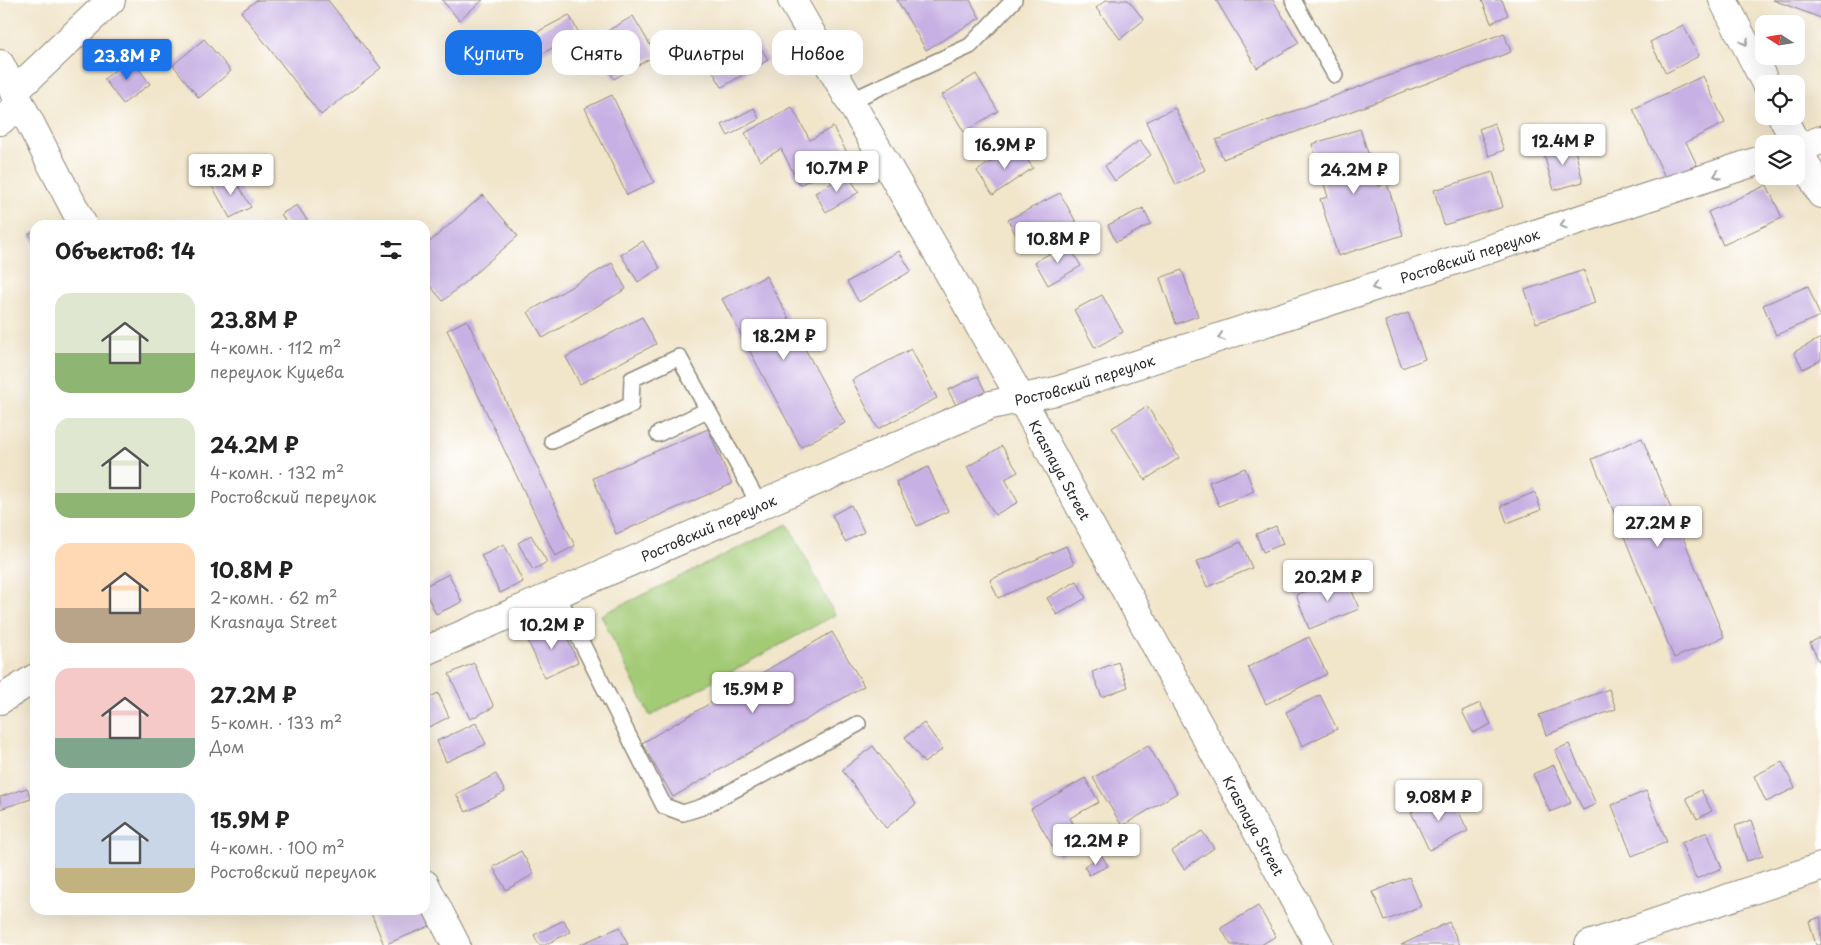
<!DOCTYPE html>
<html lang="ru">
<meta charset="utf-8">
<style>
body{margin:0;font-family:"Playpen Sans",sans-serif;background:#f6f6f6;color:#222;height:100vh;display:flex;flex-direction:column;font-size:19px;white-space:nowrap}
*{box-sizing:border-box;margin:0}
p{font-size:16px;color:#767676}
.icon{flex:none;width:28px;height:28px;fill:none;stroke:currentColor;stroke-width:2;stroke-linecap:round;stroke-linejoin:round}
.map{position:relative;flex:1;overflow:hidden}
.details{position:absolute;left:30px;top:220px;width:400px;height:695px;display:flex;flex-direction:column;background:#fff;border-radius:15px;box-shadow:0 5px 20px #0002}
.details>*{flex:none}
.guide{position:absolute;left:445px;top:30px;width:475px;height:45px;display:flex;gap:10px}
.needle{width:32px;rotate:282deg}
.tools{position:absolute;left:1755px;top:15px;display:grid;gap:10px}
.tools a{display:grid;place-items:center;width:50px;height:50px;border-radius:10px;background:#fff;box-shadow:0 5px 20px #0002;font-size:25px}
.price{position:absolute;translate:-50% -42px;padding:0 11px;border-radius:5px;background:#fff;color:#222;font-size:16px;line-height:32px;filter:drop-shadow(0 1px 2px #0008)}
.price::after{content:'';position:absolute;left:50%;top:30px;width:15px;height:11px;margin-left:-8px;background:inherit;clip-path:polygon(0 0,100% 0,50% 100%)}
.price.current{background:#1a73e8;color:#fff}
ul{padding:0;list-style:none}
li{display:flex;align-items:center;gap:15px;height:125px;padding:0 25px}
li span{display:grid;place-items:center;flex:none;width:140px;height:100px;border-radius:15px;color:#555}
li>.icon{margin-inline-start:auto}
span .icon{width:60px;height:60px;fill:#fffc;stroke-width:1}
li b{font-size:21px}
h2{display:flex;justify-content:space-between;align-items:center;height:60px;padding:0 25px;font-size:21px}
.chip{padding:0 18px;border-radius:15px;background:#fff;box-shadow:0 5px 20px #0002;font-size:18px;line-height:45px}
.chip.current{background:#1a73e8;color:#fff}
.map>svg:first-child{display:block}
.green{fill:#a3ca75;stroke:#677a50}
.building{fill:#c7b0e3}
.lines{fill:none;stroke-linecap:round;stroke-linejoin:round}
.lane-casing{stroke:#8e887a;stroke-width:18}
.street-casing{stroke:#8e887a;stroke-width:30}
.secondary-casing{stroke:#8e887a;stroke-width:30}
.lane{stroke:#fff;stroke-width:15}
.street{stroke:#fff;stroke-width:28}
.secondary{stroke:#fff;stroke-width:28}
.oneway{stroke:#a0a0a0}
.labels{text-anchor:middle;dominant-baseline:central;stroke-width:4.5;stroke-linejoin:round;paint-order:stroke}
.street-label{font-size:14px;fill:#2b2b2b;stroke:#fff}
</style>
<div class="map">
<svg width="1821" height="945" viewBox="0 0 1821 945">
<rect width="100%" height="100%" fill="#fff"/>
<filter id="ink" filterUnits="userSpaceOnUse"><feTurbulence type="fractalNoise" baseFrequency=".02" numOctaves="2"/><feDisplacementMap in="SourceGraphic" scale="10" xChannelSelector="R" yChannelSelector="G"/><feConvolveMatrix kernelMatrix="1 2 1 2 8 2 1 2 1" color-interpolation-filters="sRGB"/></filter>
<filter id="wash" filterUnits="userSpaceOnUse"><feTurbulence type="fractalNoise" baseFrequency=".0096" numOctaves="4" result="noise"/><feDisplacementMap in="SourceGraphic" scale="20" xChannelSelector="R" yChannelSelector="G"/><feGaussianBlur stdDeviation="1.12" result="paint"/><feColorMatrix in="noise" values="0 0 0 0 0 0 0 0 0 0 0 0 0 0 0 0 0 1.4 0 .05"/><feComposite in="paint" operator="in"/></filter>
<g filter="url(#wash)">
<rect width="100%" height="100%" fill="#f1e5ca"/>
<path class="green" d="M 788,524 L 835,615 L 650,716 L 601,615 Z"/>
<g id="blocks">
<path class="building" d="M 257,0 L 328,0 L 381,68 L 321,115 L 241,12 Z
M 442,0 L 483,0 L 459,20 Z
M 897,0 L 970,0 L 980,18 L 926,50 Z
M 1106,0 L 1128,0 L 1144,20 L 1120,39 L 1096,8 Z
M 1216,0 L 1273,0 L 1299,43 L 1257,68 Z
M 1482,0 L 1502,0 L 1508,15 L 1491,23 Z
M 1773,0 L 1821,0 L 1821,18 Z
M 569,15 L 579,33 L 538,56 L 528,37 Z
M 633,16 L 656,55 L 614,79 L 592,40 Z
M 1683,25 L 1699,56 L 1666,73 L 1650,42 Z
M 1504,33 L 1511,52 L 1223,159 L 1216,140 Z
M 754,36 L 768,60 L 722,87 L 708,64 Z
M 204,39 L 231,71 L 199,98 L 173,65 Z
M 131,58 L 150,84 L 123,104 L 104,79 Z
M 976,74 L 998,111 L 964,132 L 942,95 Z
M 1703,76 L 1725,123 L 1686,142 L 1697,165 L 1666,179 L 1633,109 Z
M 612,95 L 654,182 L 627,195 L 585,108 Z
M 792,107 L 810,140 L 833,127 L 850,158 L 800,185 L 781,149 L 760,161 L 745,133 Z
M 754,108 L 759,119 L 728,136 L 722,125 Z
M 1175,108 L 1205,170 L 1176,185 L 1146,122 Z
M 1494,123 L 1504,150 L 1489,156 L 1479,129 Z
M 1360,129 L 1379,186 L 1387,183 L 1403,235 L 1338,256 L 1320,199 L 1328,197 L 1312,144 Z
M 1140,140 L 1151,155 L 1115,181 L 1105,166 Z
M 1573,142 L 1583,182 L 1554,190 L 1543,151 Z
M 1017,144 L 1033,168 L 993,195 L 977,171 Z
M 1493,172 L 1503,207 L 1444,225 L 1434,190 Z
M 231,173 L 251,207 L 230,218 L 211,184 Z
M 847,174 L 859,192 L 826,212 L 815,193 Z
M 1767,185 L 1782,218 L 1723,245 L 1708,212 Z
M 1060,193 L 1076,222 L 1024,250 L 1008,220 Z
M 483,195 L 518,236 L 443,301 L 425,280 L 425,246 Z
M 297,205 L 310,225 L 288,225 L 281,214 Z
M 1143,208 L 1151,224 L 1116,242 L 1108,225 Z
M 35,231 L 35,245 L 29,234 Z
M 643,241 L 660,268 L 638,282 L 621,255 Z
M 1068,243 L 1081,266 L 1048,285 L 1035,262 Z
M 899,251 L 911,271 L 859,302 L 847,282 Z
M 612,263 L 626,289 L 543,338 L 528,312 Z
M 1182,270 L 1198,316 L 1176,324 L 1160,278 Z
M 1584,270 L 1595,303 L 1536,323 L 1525,290 Z
M 766,276 L 845,423 L 801,447 L 722,299 Z
M 1808,286 L 1820,316 L 1776,335 L 1763,305 Z
M 1102,295 L 1123,332 L 1095,348 L 1074,310 Z
M 1408,313 L 1425,359 L 1402,368 L 1385,321 Z
M 642,317 L 656,344 L 580,384 L 566,357 Z
M 467,320 L 575,546 L 555,556 L 447,330 Z
M 1821,338 L 1821,360 L 1803,369 L 1794,352 Z
M 911,349 L 937,398 L 878,429 L 852,380 Z
M 978,376 L 987,395 L 958,409 L 948,390 Z
M 1147,406 L 1179,458 L 1145,480 L 1112,428 Z
M 708,429 L 732,484 L 616,534 L 593,478 Z
M 1642,438 L 1724,637 L 1674,658 L 1592,459 Z
M 1002,446 L 1018,472 L 1005,479 L 1018,502 L 995,515 L 967,467 Z
M 928,467 L 948,511 L 917,526 L 896,482 Z
M 1245,468 L 1254,491 L 1219,506 L 1209,482 Z
M 1535,492 L 1541,510 L 1507,523 L 1501,506 Z
M 851,505 L 864,532 L 845,542 L 832,515 Z
M 1276,526 L 1283,544 L 1263,552 L 1256,534 Z
M 531,535 L 547,562 L 533,570 L 518,543 Z
M 1241,542 L 1252,568 L 1207,587 L 1196,562 Z
M 504,544 L 523,582 L 500,593 L 481,555 Z
M 1066,546 L 1074,564 L 998,598 L 990,580 Z
M 449,574 L 462,602 L 436,614 L 425,591 L 425,586 Z
M 1346,575 L 1359,609 L 1309,629 L 1296,595 Z
M 1077,581 L 1086,598 L 1057,615 L 1047,598 Z
M 560,622 L 578,662 L 545,678 L 526,637 Z
M 832,632 L 864,686 L 673,797 L 642,743 Z
M 1309,637 L 1327,674 L 1266,704 L 1248,667 Z
M 1821,637 L 1821,665 L 1810,643 Z
M 1118,662 L 1128,687 L 1102,697 L 1092,672 Z
M 474,663 L 494,707 L 470,719 L 449,674 Z
M 1609,689 L 1616,709 L 1546,735 L 1539,715 Z
M 438,693 L 449,717 L 425,729 L 425,700 Z
M 1320,695 L 1337,729 L 1302,746 L 1286,712 Z
M 1480,703 L 1491,724 L 1473,733 L 1462,711 Z
M 476,723 L 486,744 L 446,762 L 437,741 Z
M 924,723 L 943,749 L 924,763 L 905,737 Z
M 1569,744 L 1596,804 L 1583,810 L 1555,750 Z
M 1148,745 L 1177,793 L 1122,826 L 1093,778 Z
M 873,746 L 916,804 L 886,828 L 842,770 Z
M 1782,762 L 1795,788 L 1766,802 L 1754,776 Z
M 1554,765 L 1571,803 L 1550,812 L 1533,774 Z
M 496,774 L 505,792 L 466,812 L 456,794 Z
M 1085,778 L 1099,802 L 1070,818 L 1083,841 L 1058,856 L 1031,809 Z
M 27,788 L 31,799 L 0,809 L 0,797 Z
M 1701,790 L 1712,811 L 1697,819 L 1686,798 Z
M 1646,791 L 1667,842 L 1632,856 L 1612,805 Z
M 1450,794 L 1468,831 L 1429,850 L 1411,812 Z
M 1751,820 L 1763,856 L 1747,861 L 1735,826 Z
M 1202,831 L 1214,848 L 1184,869 L 1172,851 Z
M 1707,832 L 1722,868 L 1696,879 L 1681,843 Z
M 521,851 L 534,874 L 506,890 L 493,867 Z
M 1102,856 L 1108,866 L 1089,875 L 1084,866 Z
M 1409,877 L 1421,906 L 1385,921 L 1373,892 Z
M 1258,906 L 1276,936 L 1261,945 L 1231,945 L 1221,928 Z
M 377,910 L 423,910 L 430,926 L 384,945 L 371,913 Z
M 1821,917 L 1821,945 L 1816,945 L 1809,921 Z
M 564,920 L 570,932 L 545,945 L 539,945 L 534,935 Z
M 1449,922 L 1460,945 L 1401,945 Z
M 620,927 L 628,945 L 579,945 Z"/>
</g>
</g>
<g filter="url(#ink)">
<use href="#blocks" fill-opacity="0" stroke="#8e887a" stroke-width="1"/>
<g class="lines">
<g class="lane-casing">
<path id="lane" d="M 1293,0 L 1335,75
M 850,101 L 970,46 L 1014,0
M 658,434 L 707,410
M 552,441 L 631,405 L 632,379 L 679,357 L 760,506
M 557,594 L 664,806 L 683,813 L 702,807 L 858,724"/>
</g>
<g class="street-casing">
<g id="street">
<path d="M 1723,0 L 1766,84"/>
<path d="M 0,64 L 14,92"/>
<path d="M 1782,116 L 1796,144"/>
<path d="M 0,121 L 20,104"/>
<path d="M 1796,144 L 1821,194"/>
<path d="M 1796,149 L 1821,140"/>
<path id="s1" d="M 425,651 L 991,405 L 1056,391 L 1764,159"/>
<path d="M 0,700 L 35,678"/>
<path d="M 1589,945 L 1821,867"/>
</g>
</g>
<g class="secondary-casing">
<g id="secondary">
<path id="s2" d="M 792,0 L 1022,400 L 1319,945"/>
<path d="M 83,225 L 14,92 L 111,0"/>
<path d="M 425,884 L 456,945"/>
</g>
</g>
<use href="#lane" class="lane"/>
<use href="#street" class="street"/>
<use href="#secondary" class="secondary"/>
</g>
<defs><path id="oneway-chevron" d="M-2-3.5L2.5 0L-2 3.5" fill="none" stroke-width="1.6" stroke-linecap="round" stroke-linejoin="round" transform="scale(1.25)"/></defs>
<g class="oneway">
<use href="#oneway-chevron" transform="translate(1745 42) rotate(63)"/>
<use href="#oneway-chevron" transform="translate(1717 175) rotate(162)"/>
<use href="#oneway-chevron" transform="translate(1563 225) rotate(162)"/>
<use href="#oneway-chevron" transform="translate(1375 287) rotate(162)"/>
<use href="#oneway-chevron" transform="translate(1221 337) rotate(162)"/>
</g>
</g>
<g class="labels">
<g class="street-label">
<text stroke="none"><textPath href="#s1" startOffset="1119">Ростовский переулок</textPath></text>
<text stroke="none"><textPath href="#s1" startOffset="714">Ростовский переулок</textPath></text>
<text stroke="none"><textPath href="#s2" startOffset="541">Krasnaya Street</textPath></text>
<text stroke="none"><textPath href="#s1" startOffset="309">Ростовский переулок</textPath></text>
<text stroke="none"><textPath href="#s2" startOffset="946">Krasnaya Street</textPath></text>
</g>
</g>
</svg>
<div class="tools">
<a><svg class="needle" viewBox="-14 -14 28 28"><path d="M0-13l5 13h-10z" fill="#e53935"/><path d="M0 13l5-13h-10z" fill="#767676"/></svg></a>
<a><svg class="icon" aria-label="locate" viewBox="0 0 24 24"><circle cx="12" cy="12" r="6"/><path d="M12 2v4M12 18v4M2 12h4M18 12h4"/></svg></a>
<a><svg class="icon" aria-label="layers" viewBox="0 0 24 24"><path d="M12 4l9 5-9 5-9-5zM3 14l9 5 9-5"/></svg></a>
</div>
<b class="price current" style="left:127px;top:81px">23.8M ₽</b>
<b class="price" style="left:1563px;top:166px">12.4M ₽</b>
<b class="price" style="left:1005px;top:170px">16.9M ₽</b>
<b class="price" style="left:837px;top:193px">10.7M ₽</b>
<b class="price" style="left:1354px;top:195px">24.2M ₽</b>
<b class="price" style="left:231px;top:196px">15.2M ₽</b>
<b class="price" style="left:1058px;top:264px">10.8M ₽</b>
<b class="price" style="left:784px;top:361px">18.2M ₽</b>
<b class="price" style="left:1658px;top:548px">27.2M ₽</b>
<b class="price" style="left:1328px;top:602px">20.2M ₽</b>
<b class="price" style="left:552px;top:650px">10.2M ₽</b>
<b class="price" style="left:753px;top:714px">15.9M ₽</b>
<b class="price" style="left:1439px;top:822px">9.08M ₽</b>
<b class="price" style="left:1096px;top:866px">12.2M ₽</b>
<div class="guide">
<a class="chip current">Купить</a>
<a class="chip">Снять</a>
<a class="chip">Фильтры</a>
<a class="chip">Новое</a>
</div>
<section class="details">
<h2>Объектов: 14<svg class="icon" aria-label="filters" viewBox="0 0 24 24"><path d="M4 7h16M4 17h16"/><circle cx="9" cy="7" r="2"/><circle cx="15" cy="17" r="2"/></svg></h2>
<ul>
<li><span style="background:linear-gradient(#dfe7d0 60%,#8fb573 0)"><svg class="icon" aria-label="home" viewBox="0 0 24 24"><path d="M3 11l9-7 9 7M6 9v11h12V9"/></svg></span><div><b>23.8M ₽</b><p>4-комн. · 112 m²</p><p>переулок Куцева</p></div></li>
<li><span style="background:linear-gradient(#dfe7d0 75%,#8fb573 0)"><svg class="icon" aria-label="home" viewBox="0 0 24 24"><path d="M3 11l9-7 9 7M6 9v11h12V9"/></svg></span><div><b>24.2M ₽</b><p>4-комн. · 132 m²</p><p>Ростовский переулок</p></div></li>
<li><span style="background:linear-gradient(#ffd9b3 65%,#b9a48a 0)"><svg class="icon" aria-label="home" viewBox="0 0 24 24"><path d="M3 11l9-7 9 7M6 9v11h12V9"/></svg></span><div><b>10.8M ₽</b><p>2-комн. · 62 m²</p><p>Krasnaya Street</p></div></li>
<li><span style="background:linear-gradient(#f6c9c9 70%,#7fa58c 0)"><svg class="icon" aria-label="home" viewBox="0 0 24 24"><path d="M3 11l9-7 9 7M6 9v11h12V9"/></svg></span><div><b>27.2M ₽</b><p>5-комн. · 133 m²</p><p>Дом</p></div></li>
<li><span style="background:linear-gradient(#c9d6e8 75%,#c2b280 0)"><svg class="icon" aria-label="home" viewBox="0 0 24 24"><path d="M3 11l9-7 9 7M6 9v11h12V9"/></svg></span><div><b>15.9M ₽</b><p>4-комн. · 100 m²</p><p>Ростовский переулок</p></div></li>
</ul>
</section>
</div>
